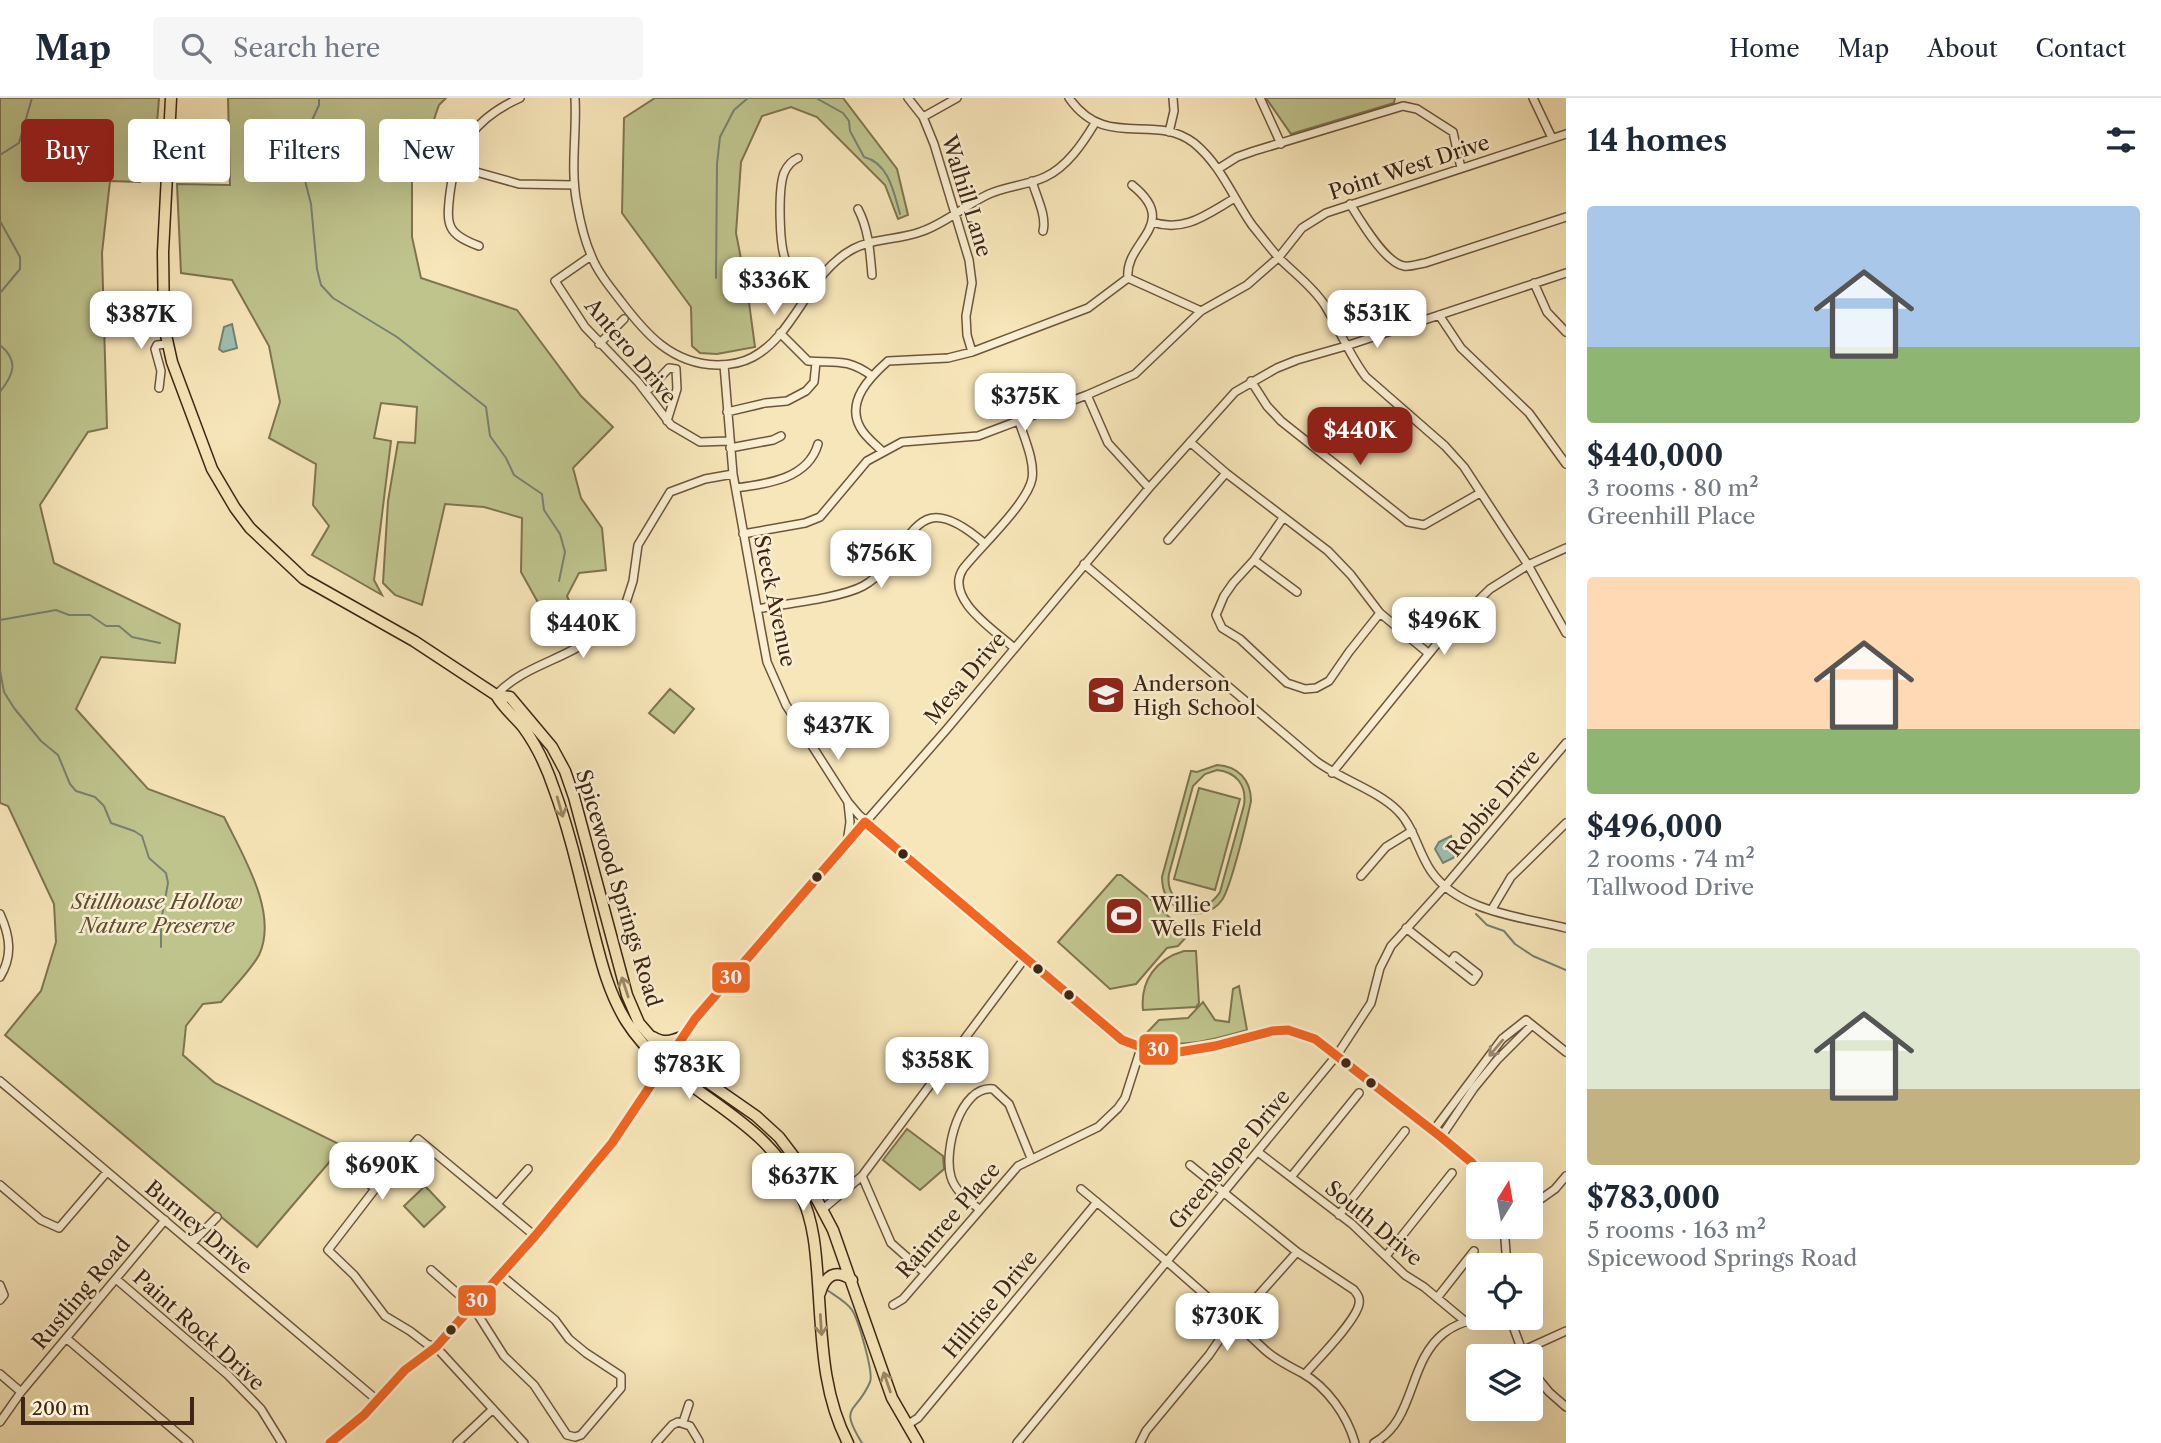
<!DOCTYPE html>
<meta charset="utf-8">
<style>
body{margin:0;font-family:"Libre Caslon Text",serif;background:#f6f6f7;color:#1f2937;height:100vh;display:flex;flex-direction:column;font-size:26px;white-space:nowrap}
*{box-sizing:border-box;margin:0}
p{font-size:23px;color:#747a83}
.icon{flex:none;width:38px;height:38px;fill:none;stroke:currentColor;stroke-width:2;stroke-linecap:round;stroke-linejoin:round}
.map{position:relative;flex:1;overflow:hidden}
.panel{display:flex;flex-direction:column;background:#fff;width:595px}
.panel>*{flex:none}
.guide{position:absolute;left:21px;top:21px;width:665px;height:63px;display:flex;gap:14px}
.needle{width:46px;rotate:11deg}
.tools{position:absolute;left:1466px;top:1064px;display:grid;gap:14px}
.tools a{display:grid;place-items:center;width:77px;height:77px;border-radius:7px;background:#fff;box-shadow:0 7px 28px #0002;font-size:35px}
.scale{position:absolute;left:21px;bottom:18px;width:173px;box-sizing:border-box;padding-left:7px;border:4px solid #3e2514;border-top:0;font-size:19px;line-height:24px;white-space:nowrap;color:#3e2514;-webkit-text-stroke:5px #faefd2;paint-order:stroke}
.price{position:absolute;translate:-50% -60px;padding:0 16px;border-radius:14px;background:#fff;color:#222;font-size:23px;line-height:46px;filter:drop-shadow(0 2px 4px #0008)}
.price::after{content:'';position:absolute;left:50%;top:42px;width:21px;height:16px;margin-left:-10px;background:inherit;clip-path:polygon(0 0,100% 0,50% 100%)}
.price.selected{background:#8f2418;color:#fff}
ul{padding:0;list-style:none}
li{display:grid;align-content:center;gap:14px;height:371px;padding:0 21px}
li span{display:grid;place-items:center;height:217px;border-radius:7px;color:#555}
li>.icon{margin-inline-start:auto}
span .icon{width:126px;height:126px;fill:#fffc;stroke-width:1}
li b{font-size:30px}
h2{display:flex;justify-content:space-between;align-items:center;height:84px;padding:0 21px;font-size:30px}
.chip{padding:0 24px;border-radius:7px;background:#fff;box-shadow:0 7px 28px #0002;font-size:24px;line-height:63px}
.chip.selected{background:#8f2418;color:#fff}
header{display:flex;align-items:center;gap:42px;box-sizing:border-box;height:98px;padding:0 35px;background:#fff;border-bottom:2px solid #e0e1e3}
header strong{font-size:33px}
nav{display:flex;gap:38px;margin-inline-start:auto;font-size:24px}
.search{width:490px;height:63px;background:#f6f6f7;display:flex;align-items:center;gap:18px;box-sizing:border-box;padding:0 24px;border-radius:7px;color:#747a83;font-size:26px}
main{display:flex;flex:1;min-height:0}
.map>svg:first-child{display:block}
.green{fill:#bfc48d;stroke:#7e7450;stroke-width:2;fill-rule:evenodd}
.water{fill:#9dbfb1;stroke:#778172;stroke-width:2}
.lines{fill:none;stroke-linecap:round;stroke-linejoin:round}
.stream{stroke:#778172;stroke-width:2}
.minor-casing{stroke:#6c553d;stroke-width:10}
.major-casing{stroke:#3e2514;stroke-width:13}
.minor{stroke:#faefd2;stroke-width:7}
.major{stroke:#f7e6b9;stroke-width:10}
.bus-1-casing{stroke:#faefd2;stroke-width:14}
.bus-1{stroke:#f26522;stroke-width:9}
.oneway{stroke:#9a8666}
.oneway2{stroke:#9c8a73}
.bus-dot{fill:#3e2514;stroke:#faefd2;stroke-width:2.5}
.labels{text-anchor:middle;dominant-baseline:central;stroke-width:5;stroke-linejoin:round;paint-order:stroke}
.street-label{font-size:21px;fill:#3e2514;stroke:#faefd2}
.poi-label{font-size:21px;fill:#3e2514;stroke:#faefd2;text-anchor:start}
.park-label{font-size:21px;font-style:italic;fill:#5e4d32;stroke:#faefd2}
.line-badge{stroke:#faefd2;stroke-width:2.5}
.badge-label{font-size:19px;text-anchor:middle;font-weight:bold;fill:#fff}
</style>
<header>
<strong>Map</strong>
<div class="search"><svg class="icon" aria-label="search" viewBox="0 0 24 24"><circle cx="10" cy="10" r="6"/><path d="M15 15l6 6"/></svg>Search here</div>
<nav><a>Home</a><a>Map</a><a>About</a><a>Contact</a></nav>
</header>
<main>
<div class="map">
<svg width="1566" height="1345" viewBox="0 0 1566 1345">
<rect width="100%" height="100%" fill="#f7e6b9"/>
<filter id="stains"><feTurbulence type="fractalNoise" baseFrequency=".00286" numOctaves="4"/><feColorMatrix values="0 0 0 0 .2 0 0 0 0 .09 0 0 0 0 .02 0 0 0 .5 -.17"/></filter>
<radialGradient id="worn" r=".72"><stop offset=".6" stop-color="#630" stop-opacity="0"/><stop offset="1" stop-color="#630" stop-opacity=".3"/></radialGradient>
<path class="green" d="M 0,0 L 159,0 L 155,51 L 141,50 L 140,84 L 110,83 L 102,155 L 107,330 L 88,334 L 40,407 L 54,465 L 180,526 L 175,565 L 101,559 L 76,611 L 148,691 L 224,719 C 242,756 279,815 259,857 C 251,872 232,891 221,904 L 203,906 L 186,928 L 183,957 L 215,985 L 343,1048 L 257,1149 L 5,937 L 41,893 L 56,844 L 54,806 L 8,708 L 0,705 Z
M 228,0 L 446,0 L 439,7 L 412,84 L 412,139 L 421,180 L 517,212 L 581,298 L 613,329 L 573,370 L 581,400 L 602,430 L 606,472 L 579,475 L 567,498 L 576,519 L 541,510 L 521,474 L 522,420 L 484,409 L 445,406 L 422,507 L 395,497 L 383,485 L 388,403 L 398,344 L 415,345 L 417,309 L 381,305 L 374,340 L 391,343 L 374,482 L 382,497 L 312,457 L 329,428 L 313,407 L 316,366 L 269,340 L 280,304 L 269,248 L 232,182 L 181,175 L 177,86 L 230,87 Z
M 655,0 L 843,0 L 897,71 L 908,117 L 898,121 L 885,87 L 817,19 L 791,9 L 762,18 L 741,64 L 736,135 L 748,197 L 755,249 L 717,256 L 700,255 L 692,248 L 691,209 L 622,115 L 624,20 Z
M 1266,0 L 1395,0 L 1394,5 L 1291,36 Z
M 670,591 L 694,611 L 674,635 L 649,615 Z
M 1217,667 C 1238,668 1251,682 1251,703 C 1247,722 1231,789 1222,802 C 1212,816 1193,820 1179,811 C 1167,804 1162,792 1162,779 L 1191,673 L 1197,674 ZM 1217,672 C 1236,674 1247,687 1244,707 L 1220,794 C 1203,822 1164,808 1169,776 L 1193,688 L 1205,676 Z
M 1199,690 L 1240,701 L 1215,792 L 1174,781 Z
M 1117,777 L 1121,777 L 1148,799 L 1188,837 L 1178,848 L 1167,850 L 1136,886 L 1110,891 L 1058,844 Z
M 1184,853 L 1196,853 L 1199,905 L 1196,909 L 1143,912 C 1140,883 1156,861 1184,853 Z
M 1239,888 L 1247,932 C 1208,943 1180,951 1140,942 L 1159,922 L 1188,920 L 1203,904 L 1215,922 L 1229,924 L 1233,891 Z
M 907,1031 L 943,1058 L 944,1071 L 920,1092 L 883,1062 Z
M 425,1088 L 445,1109 L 424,1129 L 404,1108 Z"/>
<path class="water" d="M 232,226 L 237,250 L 223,254 L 219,251 L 224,229 Z
M 1451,738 L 1457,758 L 1443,765 L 1435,751 L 1439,744 Z"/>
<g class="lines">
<path class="stream" d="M 319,0 L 319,7 L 302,44 L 300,63 L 311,106 L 317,171 L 321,187 L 333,200 L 397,239 L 486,309 L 490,338 L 506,360 L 514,377 L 542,396 L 544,412 L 560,436 L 565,454 L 559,483
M 816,0 L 843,15 L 849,23 L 850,33 L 864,59 C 889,65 894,95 900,116
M 0,57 L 19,45 L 32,0
M 0,123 L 20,159 L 20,171 L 0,195
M 716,180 L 717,66 L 720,39 L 734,12 L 748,0
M 0,247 C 19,263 14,276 0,294
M 0,522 L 56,512 L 69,517 L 90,517 L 106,528 L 119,528 L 132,539 L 160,545
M 0,572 L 4,594 L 14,610 L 41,643 L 58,657 L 70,686 L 76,693 L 95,699 L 104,708 L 111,725 L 134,733 L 142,738 L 149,760 L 166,775 L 168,785 L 161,823 L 161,849
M 1476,816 L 1487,827 L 1504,833 L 1515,846 L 1533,858 L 1566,872
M 827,1192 C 834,1197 847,1204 852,1212 C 858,1221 874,1275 870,1284 C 856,1317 838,1306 862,1345"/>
<g class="minor-casing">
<path id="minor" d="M 575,0 C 577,35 570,71 577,106 C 580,123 584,141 591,157 C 597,173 609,188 620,202 C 645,235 671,266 717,267 C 729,267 742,265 753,259 C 796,236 808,175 853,151 C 874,140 898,142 920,134 C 945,126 965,107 989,96 C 1007,88 1028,87 1045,79 C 1067,69 1083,45 1095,25
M 908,0 L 923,19 L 934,46 L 969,162 L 972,185 L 966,218 L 967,237 L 972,254
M 1069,0 C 1106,53 1154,14 1194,45 C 1221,67 1233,100 1252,127 C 1261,138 1270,150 1279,160 C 1294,175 1312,188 1324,206 C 1339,230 1349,257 1366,279 L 1445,348 L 1464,369 L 1528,467 L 1566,535
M 1260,0 L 1281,46
M 1533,0 L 1552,40
M 923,19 L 957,0
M 1169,34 L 1174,13 L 1173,0
M 798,60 C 791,63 787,68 784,75 C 778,91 779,148 786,163 C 792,175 801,183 812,191
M 455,68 L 519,86 L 574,87
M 1218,71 L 1237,59 L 1254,53 L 1403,8 L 1417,11 L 1453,34 L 1461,70
M 1032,83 C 1036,98 1047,118 1043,133
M 1350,106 C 1360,122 1385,165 1404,168 C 1411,169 1418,166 1425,165 L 1566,119
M 858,111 C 869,132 870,155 872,177
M 1152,124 C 1185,135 1207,116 1235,100
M 479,148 C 447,136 446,128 450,95 C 456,48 475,20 520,0
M 591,158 L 555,183 L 585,229 L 638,284 L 671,327 L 700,344 L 729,343
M 1128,180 C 1124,143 1182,127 1132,87
M 1534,185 L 1547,214 L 1566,234
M 1439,217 L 1461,250 L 1529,315 L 1566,366
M 780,235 L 808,263 C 836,265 847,260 872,278
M 599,246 L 624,221
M 724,267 L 733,376 L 761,532 L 767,564 L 786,607 L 848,704 L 859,717 L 1104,929 C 1159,973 1212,948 1272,933 L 1288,932 L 1315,941 L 1441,1039 L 1471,1064 L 1481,1076
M 1251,283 L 1267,308 L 1281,323 L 1408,424 L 1424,427 L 1480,395
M 159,290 L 161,273 L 155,251 L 157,247 L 167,246
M 646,294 L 669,270 L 676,271 L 677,291 L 667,323
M 1087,297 L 1108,345 L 1149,390
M 727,314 L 765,305 L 787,303 L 806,293 L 814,284 L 816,264
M 1190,344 L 1226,375 L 1328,453 L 1351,477 L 1380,515 L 1428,555
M 730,350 L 773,342 L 781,338
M 882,353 C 875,346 865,339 860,329 C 846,303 870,279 888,263 L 948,260 L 972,254 L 1088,210 L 1128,180 L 1201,213
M 736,390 C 767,386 808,381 818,346
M 1283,420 L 1254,462 L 1233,485 L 1224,498 L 1216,517 L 1222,530 L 1240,541 L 1287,585 L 1305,591 L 1316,590 L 1329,583 L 1349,554 L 1380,515
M 743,436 L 805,425 L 820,419 L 867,363 L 902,344 L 978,338 L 1087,297 L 1135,276 L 1201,213 L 1247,187 L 1279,159 L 1302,130 L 1326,115 L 1566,36
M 1168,442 L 1226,375
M 1254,462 L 1297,494
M 1084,466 L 1316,663 C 1340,681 1377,692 1398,713 C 1414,729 1418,754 1431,773 C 1459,814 1522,819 1566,830
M 757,511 C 784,506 841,500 863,488 C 915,459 908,379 984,445
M 1013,549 C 994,532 944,500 963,471 C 980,449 1027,406 1032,381 C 1035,363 1024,340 1019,323
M 496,597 C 522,569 559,563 590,542 C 600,535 609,526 621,520 L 633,483 L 638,447 L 670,394 L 705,381 L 733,376
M 1332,675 L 1449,531 L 1490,491 L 1528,467 L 1566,450
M 847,745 L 850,724 L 848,705
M 1361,778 L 1386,749 L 1412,733
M 1492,811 L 1511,779 L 1566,725
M 0,816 C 10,838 13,858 0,879
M 1406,830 L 1473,883 L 1478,876 L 1455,858 L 1450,865
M 0,983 L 377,1302
M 1433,1033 L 1502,941 L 1526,922 L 1566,954
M 1441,1039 L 1474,990 L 1497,962 L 1532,927
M 1258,1054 L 1352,1126 L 1405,1177 L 1424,1189 L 1466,1224
M 341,1060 L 375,1091
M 1190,1067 L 1297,1154 L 1354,1192 C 1358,1197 1360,1200 1359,1206 C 1356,1223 1317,1262 1305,1276
M 862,1078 L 891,1145 L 925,1175
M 1291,1079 L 1359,995
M 0,1087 L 41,1122 L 59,1130 L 107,1074
M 1081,1091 C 1144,1143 1206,1196 1265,1252 C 1276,1262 1289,1268 1302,1275 C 1327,1289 1347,1317 1355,1345
M 497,1106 L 528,1071
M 1531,1108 L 1555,1091 L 1566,1078
M 823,1111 L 862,1078 L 1025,860
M 979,1111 C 968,1102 955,1093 951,1079 C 943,1053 960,987 993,991 L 1009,1006 L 1031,1060
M 1339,1117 L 1405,1033
M 1504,1129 L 1507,1167
M 192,1145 L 217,1119
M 1386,1158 L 1452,1075
M 431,1172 L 473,1209 L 504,1258 L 534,1287 L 567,1337 L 575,1339 L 581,1337 L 621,1290 L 621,1278 L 586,1255 L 569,1241 L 555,1222 L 501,1177
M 116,1181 L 228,1277 L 261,1311 L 282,1345
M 0,1187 L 4,1197 L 0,1202
M 1437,1200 L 1474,1153
M 893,1207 L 903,1201 L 1018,1068 L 1098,1029 L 1118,1010 L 1125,1000 L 1141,950
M 1510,1220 L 1524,1258
M 66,1240 L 189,1345
M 1522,1253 L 1566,1233
M 1531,1272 L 1549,1294 L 1566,1309
M 0,1276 L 21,1294
M 0,1324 L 21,1294 L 165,1122
M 683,1324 L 689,1306
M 907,1327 L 918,1320 L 1097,1104
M 330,1345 L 364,1317 L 405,1272 L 436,1249 L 535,1138 L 612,1045 L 695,921 L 716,895 L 947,631 L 1149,390 L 1235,294 L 1277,270 L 1297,262 L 1346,248 L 1566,175
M 457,1345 L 493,1311
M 524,1345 L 436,1249 L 427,1246 L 410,1233 L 385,1218 L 354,1177 L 328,1152 L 375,1091 L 418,1041 L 535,1138
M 656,1345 L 672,1327 L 678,1324 L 690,1328 L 699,1343
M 1017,1345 L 1337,957 L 1371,905 L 1380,870 L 1391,848 L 1446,787 L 1566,645
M 1140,1345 L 1146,1333 L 1209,1257 L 1222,1238 L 1297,1154
M 1374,1345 C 1416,1322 1407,1264 1444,1235 C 1454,1227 1466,1223 1479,1220"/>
</g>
<g class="major-casing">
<path id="major" d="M 171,0 L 163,154 L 164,228 L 172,264 L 212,371 L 235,410 L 250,430 L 304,481 L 414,543 L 496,597 L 510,599 L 552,649 L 565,673 L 574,699 L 627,897 L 639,925 L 658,947 L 670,958 L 756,1018 L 779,1039 L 795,1060 L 833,1132 L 892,1300 L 918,1345
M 496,597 C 503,610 514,618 523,629 C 537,648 547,670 554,691 C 570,734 580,780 591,824 C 600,859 607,892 626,923 C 672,996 763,1012 801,1097 C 814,1124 816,1155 818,1185 C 822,1240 822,1295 848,1345
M 653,939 C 665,946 671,943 684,938
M 820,1195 C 825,1178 835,1170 852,1182"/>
</g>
<use href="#minor" class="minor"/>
<use href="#major" class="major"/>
<g class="bus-1-casing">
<path id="bus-1" d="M 865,724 L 1122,942 L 1141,949 L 1179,954 L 1215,948 L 1272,933 L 1288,932 L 1315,941 L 1441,1039 L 1471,1064 L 1481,1076
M 330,1345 L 364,1317 L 405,1272 L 436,1249 L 535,1138 L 612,1045 L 695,921 L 865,724"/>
</g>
<use href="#bus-1" class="bus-1"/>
</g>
<defs><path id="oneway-shaft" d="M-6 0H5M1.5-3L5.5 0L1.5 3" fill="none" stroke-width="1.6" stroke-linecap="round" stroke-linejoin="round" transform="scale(1.75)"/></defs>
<g class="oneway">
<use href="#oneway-shaft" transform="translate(560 709) rotate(74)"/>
<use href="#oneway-shaft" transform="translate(625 889) rotate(-108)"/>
<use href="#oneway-shaft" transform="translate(821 1227) rotate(86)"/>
<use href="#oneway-shaft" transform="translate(887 1284) rotate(-109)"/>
</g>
<use class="oneway2" href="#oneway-shaft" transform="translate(1496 950) rotate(130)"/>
<defs>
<g id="school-square" transform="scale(2.0125)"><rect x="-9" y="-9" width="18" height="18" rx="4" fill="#8f2418" stroke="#faefd2"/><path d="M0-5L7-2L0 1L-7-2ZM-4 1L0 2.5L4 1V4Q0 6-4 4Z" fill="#fff"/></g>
<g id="stadium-square" transform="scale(2.0125)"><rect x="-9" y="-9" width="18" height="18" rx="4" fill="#8f2418" stroke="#faefd2"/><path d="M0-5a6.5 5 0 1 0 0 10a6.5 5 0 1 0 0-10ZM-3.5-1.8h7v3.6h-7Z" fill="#fff"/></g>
</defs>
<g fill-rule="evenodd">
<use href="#school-square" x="1106" y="597"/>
<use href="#stadium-square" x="1124" y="818"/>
</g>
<g class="bus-dot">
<circle cx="903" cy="756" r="6"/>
<circle cx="817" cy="779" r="6"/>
<circle cx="1038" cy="871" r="6"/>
<circle cx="1069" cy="897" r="6"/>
<circle cx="1346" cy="965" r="6"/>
<circle cx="1371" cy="985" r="6"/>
<circle cx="451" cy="1232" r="6"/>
</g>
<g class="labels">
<g class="street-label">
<text transform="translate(1409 69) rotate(-18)">Point West Drive</text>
<text transform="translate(967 98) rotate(73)">Walhill Lane</text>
<text transform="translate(631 253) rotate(50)">Antero Drive</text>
<text transform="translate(775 503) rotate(78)">Steck Avenue</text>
<text transform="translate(965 580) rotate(-50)">Mesa Drive</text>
<text transform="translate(1493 705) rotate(-50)">Robbie Drive</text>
<text transform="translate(619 790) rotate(73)">Spicewood Springs Road</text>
<text transform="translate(1229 1061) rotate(-50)">Greenslope Drive</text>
<text transform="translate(948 1122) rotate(-49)">Raintree Place</text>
<text transform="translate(1374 1125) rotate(40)">South Drive</text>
<text transform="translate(199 1129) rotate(40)">Burney Drive</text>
<text transform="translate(81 1195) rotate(-50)">Rustling Road</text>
<text transform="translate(990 1206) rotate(-50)">Hillrise Drive</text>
<text transform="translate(199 1232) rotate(42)">Paint Rock Drive</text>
</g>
<g class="poi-label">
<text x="1133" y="585">Anderson<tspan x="1133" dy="24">High School</tspan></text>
<text x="1151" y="806">Willie<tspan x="1151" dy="24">Wells Field</tspan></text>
</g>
<g class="park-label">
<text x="157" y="803">Stillhouse Hollow<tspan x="157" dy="24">Nature Preserve</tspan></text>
</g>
</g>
<g class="line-badge">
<rect x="711" y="863" width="40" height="33" rx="7" fill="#f26522"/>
<rect x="1138" y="935" width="41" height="33" rx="7" fill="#f26522"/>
<rect x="457" y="1186" width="40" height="33" rx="7" fill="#f26522"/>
</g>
<g class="badge-label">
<text x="731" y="886">30</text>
<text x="1158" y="958">30</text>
<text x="477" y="1209">30</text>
</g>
<rect width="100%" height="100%" filter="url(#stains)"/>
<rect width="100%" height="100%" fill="url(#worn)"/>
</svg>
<div class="tools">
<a><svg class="needle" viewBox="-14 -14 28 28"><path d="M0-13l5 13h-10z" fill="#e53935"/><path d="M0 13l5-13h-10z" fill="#747a83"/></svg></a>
<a><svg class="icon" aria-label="locate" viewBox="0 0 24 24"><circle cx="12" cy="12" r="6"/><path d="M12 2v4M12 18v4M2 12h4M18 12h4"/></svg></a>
<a><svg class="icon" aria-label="layers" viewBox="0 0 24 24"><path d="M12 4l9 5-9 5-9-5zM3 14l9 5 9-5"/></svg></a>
</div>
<div class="scale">200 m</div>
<b class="price" style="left:774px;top:219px">$336K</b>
<b class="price" style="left:1377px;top:252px">$531K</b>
<b class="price" style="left:141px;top:253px">$387K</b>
<b class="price" style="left:1025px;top:335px">$375K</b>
<b class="price selected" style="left:1360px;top:369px">$440K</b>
<b class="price" style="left:881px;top:492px">$756K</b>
<b class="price" style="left:1444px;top:559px">$496K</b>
<b class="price" style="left:583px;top:562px">$440K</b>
<b class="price" style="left:838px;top:664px">$437K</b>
<b class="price" style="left:937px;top:999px">$358K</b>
<b class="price" style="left:689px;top:1003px">$783K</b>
<b class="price" style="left:382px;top:1104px">$690K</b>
<b class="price" style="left:803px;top:1115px">$637K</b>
<b class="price" style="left:1227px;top:1255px">$730K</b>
<div class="guide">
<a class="chip selected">Buy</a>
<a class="chip">Rent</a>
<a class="chip">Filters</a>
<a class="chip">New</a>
</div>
</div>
<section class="panel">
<h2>14 homes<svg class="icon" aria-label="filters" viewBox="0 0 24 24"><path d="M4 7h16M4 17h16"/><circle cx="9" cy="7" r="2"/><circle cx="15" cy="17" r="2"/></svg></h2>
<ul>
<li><span style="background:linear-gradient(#a9c7e8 65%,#8fb573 0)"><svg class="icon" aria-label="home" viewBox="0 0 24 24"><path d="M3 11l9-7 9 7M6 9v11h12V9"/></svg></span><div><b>$440,000</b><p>3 rooms · 80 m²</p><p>Greenhill Place</p></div></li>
<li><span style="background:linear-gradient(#ffd9b3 70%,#8fb573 0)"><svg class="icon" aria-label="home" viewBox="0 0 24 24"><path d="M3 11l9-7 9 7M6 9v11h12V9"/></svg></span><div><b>$496,000</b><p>2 rooms · 74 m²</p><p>Tallwood Drive</p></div></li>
<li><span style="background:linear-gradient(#dfe7d0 65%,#c2b280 0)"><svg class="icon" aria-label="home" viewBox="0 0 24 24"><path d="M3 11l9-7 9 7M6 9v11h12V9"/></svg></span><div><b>$783,000</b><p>5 rooms · 163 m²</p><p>Spicewood Springs Road</p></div></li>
</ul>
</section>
</main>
